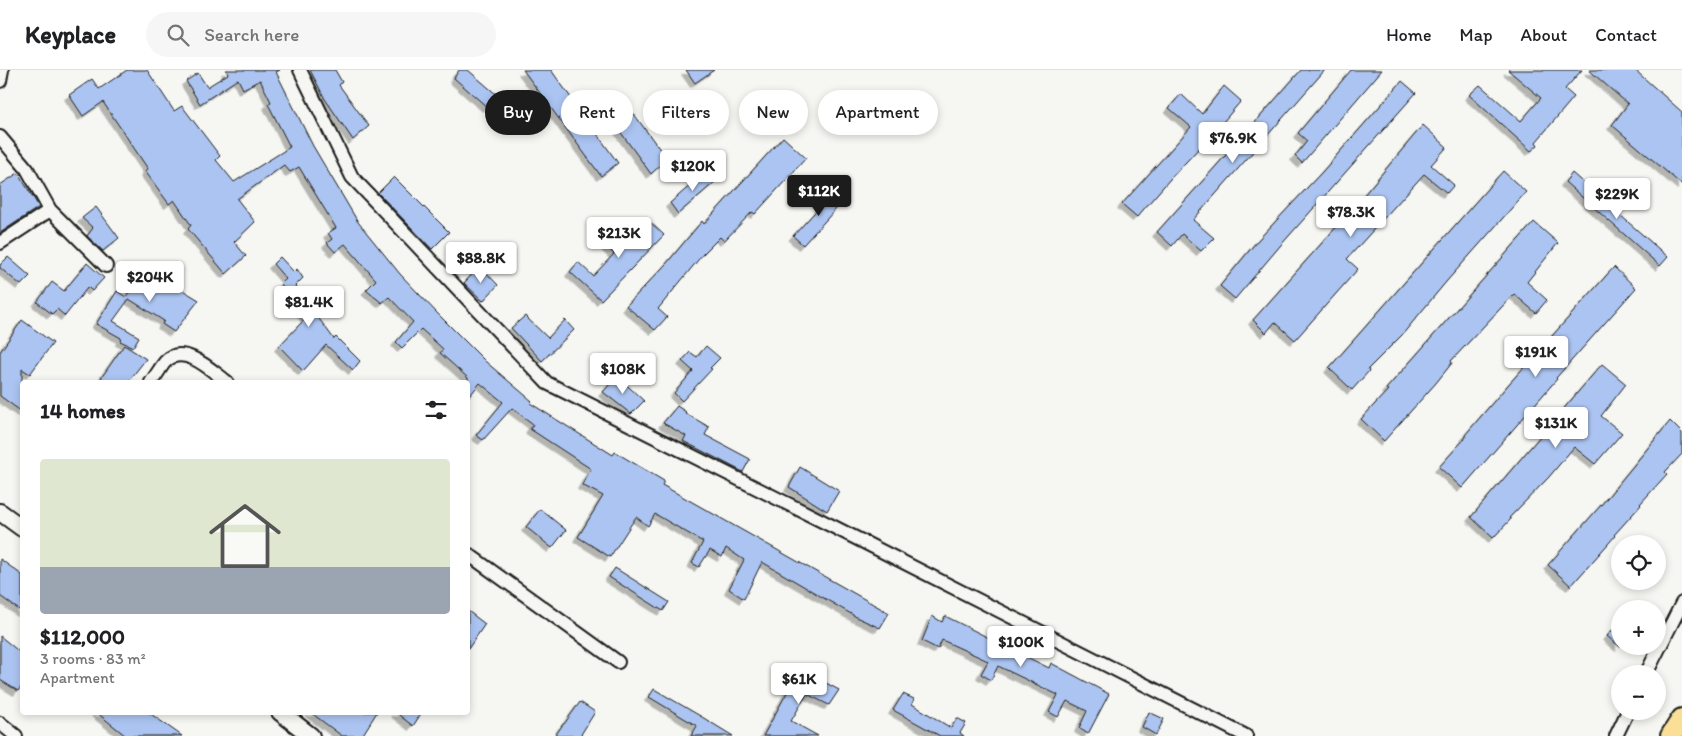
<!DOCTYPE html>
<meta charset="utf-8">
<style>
body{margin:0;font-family:Itim,sans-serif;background:#f6f6f6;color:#202124;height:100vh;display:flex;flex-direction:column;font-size:19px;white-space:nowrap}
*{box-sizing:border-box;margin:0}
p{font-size:16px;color:#757577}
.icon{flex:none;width:28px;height:28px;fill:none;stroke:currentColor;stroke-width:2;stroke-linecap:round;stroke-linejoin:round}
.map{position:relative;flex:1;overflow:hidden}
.sheet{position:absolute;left:20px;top:310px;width:450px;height:335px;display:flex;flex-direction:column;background:#fff;border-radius:5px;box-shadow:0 2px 8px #0003}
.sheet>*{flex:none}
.guide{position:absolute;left:485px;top:20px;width:475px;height:45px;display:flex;gap:10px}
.fabs{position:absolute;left:1611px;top:465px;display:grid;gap:10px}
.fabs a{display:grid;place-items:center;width:55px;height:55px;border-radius:50%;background:#fff;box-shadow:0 2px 8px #0003;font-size:25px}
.price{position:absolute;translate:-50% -42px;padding:0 11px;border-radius:5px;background:#fff;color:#222;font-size:16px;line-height:32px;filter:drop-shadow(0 1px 2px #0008)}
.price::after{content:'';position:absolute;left:50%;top:30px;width:15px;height:11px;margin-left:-8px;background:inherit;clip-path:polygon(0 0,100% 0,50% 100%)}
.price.on{background:#1c1c1c;color:#fff}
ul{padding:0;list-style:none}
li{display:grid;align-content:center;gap:10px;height:265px;padding:0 20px}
li span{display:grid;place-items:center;height:155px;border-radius:5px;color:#555}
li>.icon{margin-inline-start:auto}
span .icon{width:90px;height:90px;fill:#fffc;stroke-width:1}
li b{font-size:21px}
h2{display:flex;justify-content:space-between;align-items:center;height:60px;padding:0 20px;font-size:21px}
.pill{padding:0 18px;border-radius:22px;background:#fff;box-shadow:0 2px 8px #0003;font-size:18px;line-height:45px}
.pill.on{background:#1c1c1c;color:#fff}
header{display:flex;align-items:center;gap:30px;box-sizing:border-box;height:70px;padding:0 25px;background:#fff;border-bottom:1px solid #e0e0e0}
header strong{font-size:24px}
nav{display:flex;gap:28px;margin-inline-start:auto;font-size:18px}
.search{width:350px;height:45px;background:#f6f6f6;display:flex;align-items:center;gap:12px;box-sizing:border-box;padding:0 18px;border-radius:28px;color:#757577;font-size:19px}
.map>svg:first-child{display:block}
.building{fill:#abc4f1;stroke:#1c1c1c;filter:url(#shadow)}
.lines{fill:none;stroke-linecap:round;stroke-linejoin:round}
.minor-casing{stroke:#1c1c1c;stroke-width:16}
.tertiary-casing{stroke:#1c1c1c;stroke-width:20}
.primary-casing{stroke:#1c1c1c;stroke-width:24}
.minor{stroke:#f6f6f2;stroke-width:12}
.tertiary{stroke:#f6f6f2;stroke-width:16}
.primary{stroke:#fbdf96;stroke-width:20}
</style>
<header>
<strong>Keyplace</strong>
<div class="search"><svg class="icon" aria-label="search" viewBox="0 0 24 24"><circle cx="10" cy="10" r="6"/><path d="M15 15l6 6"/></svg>Search here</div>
<nav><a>Home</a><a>Map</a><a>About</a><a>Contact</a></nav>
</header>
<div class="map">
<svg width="1682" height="666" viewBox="0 0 1682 666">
<defs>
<filter id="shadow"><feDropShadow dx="-4.5" dy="4.5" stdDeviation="0" flood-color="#0004"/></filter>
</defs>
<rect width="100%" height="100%" fill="#f6f6f2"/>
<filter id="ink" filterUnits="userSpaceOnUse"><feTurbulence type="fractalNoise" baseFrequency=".02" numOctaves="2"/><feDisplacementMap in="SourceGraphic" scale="10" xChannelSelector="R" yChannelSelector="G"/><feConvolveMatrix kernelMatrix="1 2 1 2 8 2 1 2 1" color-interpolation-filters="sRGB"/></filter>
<g filter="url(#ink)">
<path class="building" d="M 127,0 L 147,0 L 174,41 L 182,36 L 220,86 L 216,90 L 234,112 L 290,77 L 268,34 L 271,32 L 260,10 L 243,19 L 238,9 L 200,34 L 186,11 L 198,3 L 207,17 L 228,4 L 226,0 L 280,0 L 276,2 L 313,76 L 358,152 L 400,204 L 437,243 L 486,292 L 532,331 L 530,333 L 613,385 L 615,382 L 664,411 L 662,415 L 889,543 L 880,558 L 858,548 L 762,492 L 744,529 L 729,519 L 744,490 L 726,478 L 722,487 L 710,480 L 699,497 L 692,493 L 703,472 L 655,444 L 648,456 L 636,447 L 610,487 L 578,467 L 603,426 L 582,415 L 591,399 L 530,359 L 533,354 L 512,338 L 483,370 L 476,365 L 503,332 L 480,313 L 468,328 L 468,308 L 440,283 L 443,279 L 421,259 L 402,278 L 396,272 L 413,252 L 389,227 L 382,233 L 366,220 L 376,210 L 345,174 L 335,182 L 327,173 L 332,169 L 328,163 L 336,158 L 299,97 L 290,102 L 284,95 L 237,129 L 255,152 L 234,172 L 246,186 L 226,204 L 188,159 L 191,155 L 174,130 L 169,134 L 145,101 L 148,99 L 103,32 L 83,46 L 69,25 L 92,9 L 99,19 Z
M 310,0 L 335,0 L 342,12 L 339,15 L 369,56 L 353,70 L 325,29 Z
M 459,0 L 468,0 L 497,25 L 487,37 L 454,8 Z
M 523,0 L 551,0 L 618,93 L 601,106 Z
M 686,0 L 714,0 L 695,13 Z
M 1301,0 L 1325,0 L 1193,150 L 1214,168 L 1201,181 L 1182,164 L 1172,176 L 1157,162 L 1259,48 Z
M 1351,0 L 1382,0 L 1302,93 L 1295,86 L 1307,71 L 1298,63 Z
M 1508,0 L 1582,0 L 1565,19 L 1574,27 L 1536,72 L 1538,75 L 1531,81 L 1469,25 L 1480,15 L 1521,51 L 1541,28 Z
M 1589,0 L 1635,0 L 1682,42 L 1682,115 L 1612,55 L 1628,34 Z
M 1402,11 L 1416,23 L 1280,176 L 1235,229 L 1220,216 L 1258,170 L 1322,102 Z
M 1224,16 L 1241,31 L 1217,59 L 1170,109 L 1137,147 L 1122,134 L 1191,57 L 1169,38 L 1181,24 L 1202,44 Z
M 628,36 L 667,89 L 651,104 L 611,49 Z
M 1423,55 L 1447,77 L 1431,95 L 1454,115 L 1447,123 L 1424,104 L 1347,189 L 1358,199 L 1295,270 L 1275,252 L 1266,263 L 1253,250 L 1347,145 Z
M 783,67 L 806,88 L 755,144 L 752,142 L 724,171 L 720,167 L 703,184 L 658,239 L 667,247 L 655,260 L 626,236 L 666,194 L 702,151 L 704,154 Z
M 708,100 L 716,111 L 678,144 L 670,133 Z
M 1503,101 L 1526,122 L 1446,212 L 1402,265 L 1368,299 L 1369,301 L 1352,320 L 1329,298 Z
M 18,103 L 39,137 L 0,163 L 0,115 Z
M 1572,103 L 1668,187 L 1660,196 L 1565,112 Z
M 394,107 L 449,162 L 432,179 L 378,123 Z
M 836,119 L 846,128 L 803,175 L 793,166 Z
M 96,137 L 119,168 L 103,181 L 87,166 L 93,158 L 82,148 Z
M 648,150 L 664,165 L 601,230 L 570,202 L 578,192 L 593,206 L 614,184 L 600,170 L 609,160 L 623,174 Z
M 1534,152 L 1558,173 L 1527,212 L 1547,230 L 1536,243 L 1514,224 L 1451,291 L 1452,293 L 1436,313 L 1384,371 L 1361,349 L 1388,320 L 1386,319 Z
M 8,187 L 30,206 L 21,215 L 0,198 L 0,195 Z
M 280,187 L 294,202 L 297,199 L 303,208 L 295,216 L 334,269 L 336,267 L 360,291 L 353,300 L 326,275 L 303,301 L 279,276 L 306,248 L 281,214 L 286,209 L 273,194 Z
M 87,193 L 104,208 L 92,221 L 88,217 L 65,246 L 57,239 L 52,244 L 37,232 L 52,212 L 64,221 Z
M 147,193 L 173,210 L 171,213 L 199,230 L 174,262 L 162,254 L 164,251 L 129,229 L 113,251 L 139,267 L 133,277 L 120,271 L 121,268 L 96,254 L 117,221 L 126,227 Z
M 480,196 L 498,215 L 483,231 L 464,213 Z
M 1614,197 L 1636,218 L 1556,308 L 1557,309 L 1462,418 L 1439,397 L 1466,367 L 1465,365 L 1507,316 Z
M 525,246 L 548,268 L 565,250 L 574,260 L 542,291 L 511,258 Z
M 22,250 L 53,273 L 30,304 L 22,299 L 22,342 L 0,326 L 0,282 Z
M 124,275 L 146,289 L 128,312 L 108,312 L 101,308 Z
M 706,276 L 720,288 L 710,298 L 712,299 L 682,331 L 674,323 L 693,301 L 682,291 L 690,282 L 697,287 Z
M 1602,294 L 1626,314 L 1601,346 L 1622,363 L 1595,394 L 1574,377 L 1549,407 L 1509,448 L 1511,449 L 1493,468 L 1471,447 Z
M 617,306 L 644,331 L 631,344 L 603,322 Z
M 677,336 L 686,342 L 685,343 L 709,357 L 705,365 L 750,389 L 743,402 L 683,371 L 686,366 L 663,353 Z
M 1670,351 L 1682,363 L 1682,384 L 1665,402 L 1667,404 L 1640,434 L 1641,435 L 1614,465 L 1615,466 L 1571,516 L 1548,495 L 1602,434 Z
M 800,397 L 839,421 L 827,441 L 789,417 Z
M 540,439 L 566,460 L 552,478 L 526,457 Z
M 0,489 L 22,505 L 22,542 L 0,526 Z
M 615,498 L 669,532 L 663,541 L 609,507 Z
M 468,541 L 485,554 L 468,579 Z
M 932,546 L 942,552 L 945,546 L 1049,598 L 1051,593 L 1109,624 L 1088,664 L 1079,658 L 1087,641 L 1067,631 L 1058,647 L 1049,642 L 1058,625 L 998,596 L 991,610 L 981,604 L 988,591 L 942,570 L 938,579 L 922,571 Z
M 1620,552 L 1620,577 L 1607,566 Z
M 0,566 L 22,584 L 22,616 L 18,621 L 0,610 Z
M 800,599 L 839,620 L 829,635 L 807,624 L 791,651 L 818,666 L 763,666 Z
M 654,619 L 702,647 L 733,666 L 691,666 L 697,656 L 649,627 Z
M 903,624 L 914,629 L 912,634 L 951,658 L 957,648 L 966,653 L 960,663 L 964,666 L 940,666 L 893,640 Z
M 580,632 L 595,642 L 580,666 L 555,666 L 563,654 L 564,654 Z
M 96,642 L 148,642 L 182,666 L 126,666 Z
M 310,642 L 377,642 L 362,666 L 342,666 Z
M 395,642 L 422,642 L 413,656 Z
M 1149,642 L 1164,649 L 1156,665 L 1142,657 Z"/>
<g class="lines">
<g class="minor-casing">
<path id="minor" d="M 300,0 L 352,107 L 547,313 L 834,457 L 1246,666
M 0,11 L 2,0
M 0,67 L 27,99 L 50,140 L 106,196
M 0,173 L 50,140
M 151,312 C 156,306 160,298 165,292 C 183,272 212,301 227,312
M 468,484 L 618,592
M 1646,604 L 1682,533
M 0,653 L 16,666
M 1616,666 L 1628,641"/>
</g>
<g class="tertiary-casing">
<path id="tertiary" d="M 0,442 L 22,458
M 280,642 L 311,666"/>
</g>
<g class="primary-casing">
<path id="primary" d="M 1671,666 L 1682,649"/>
</g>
<use href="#minor" class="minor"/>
<use href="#tertiary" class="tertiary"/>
<use href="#primary" class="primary"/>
</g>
</g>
</svg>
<div class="fabs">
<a><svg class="icon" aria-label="locate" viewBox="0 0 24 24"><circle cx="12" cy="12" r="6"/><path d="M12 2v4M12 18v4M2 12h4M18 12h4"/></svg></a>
<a>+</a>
<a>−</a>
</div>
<b class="price" style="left:1233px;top:94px">$76.9K</b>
<b class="price" style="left:693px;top:122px">$120K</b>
<b class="price on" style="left:819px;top:147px">$112K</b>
<b class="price" style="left:1617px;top:150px">$229K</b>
<b class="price" style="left:1351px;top:168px">$78.3K</b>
<b class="price" style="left:619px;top:189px">$213K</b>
<b class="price" style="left:481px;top:214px">$88.8K</b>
<b class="price" style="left:150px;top:233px">$204K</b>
<b class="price" style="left:309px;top:258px">$81.4K</b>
<b class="price" style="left:1536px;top:308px">$191K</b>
<b class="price" style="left:623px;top:325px">$108K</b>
<b class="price" style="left:1556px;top:379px">$131K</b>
<b class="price" style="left:1021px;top:598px">$100K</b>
<b class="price" style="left:799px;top:635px">$61K</b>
<div class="guide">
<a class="pill on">Buy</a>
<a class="pill">Rent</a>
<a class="pill">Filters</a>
<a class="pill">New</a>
<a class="pill">Apartment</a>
</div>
<section class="sheet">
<h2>14 homes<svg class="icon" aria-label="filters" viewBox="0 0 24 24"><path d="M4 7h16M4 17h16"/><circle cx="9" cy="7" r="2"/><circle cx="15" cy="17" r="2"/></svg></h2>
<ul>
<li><span style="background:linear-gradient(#dfe7d0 70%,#9aa5b1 0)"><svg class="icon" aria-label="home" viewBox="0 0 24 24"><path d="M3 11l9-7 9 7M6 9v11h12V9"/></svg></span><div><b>$112,000</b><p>3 rooms · 83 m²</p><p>Apartment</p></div></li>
</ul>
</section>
</div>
